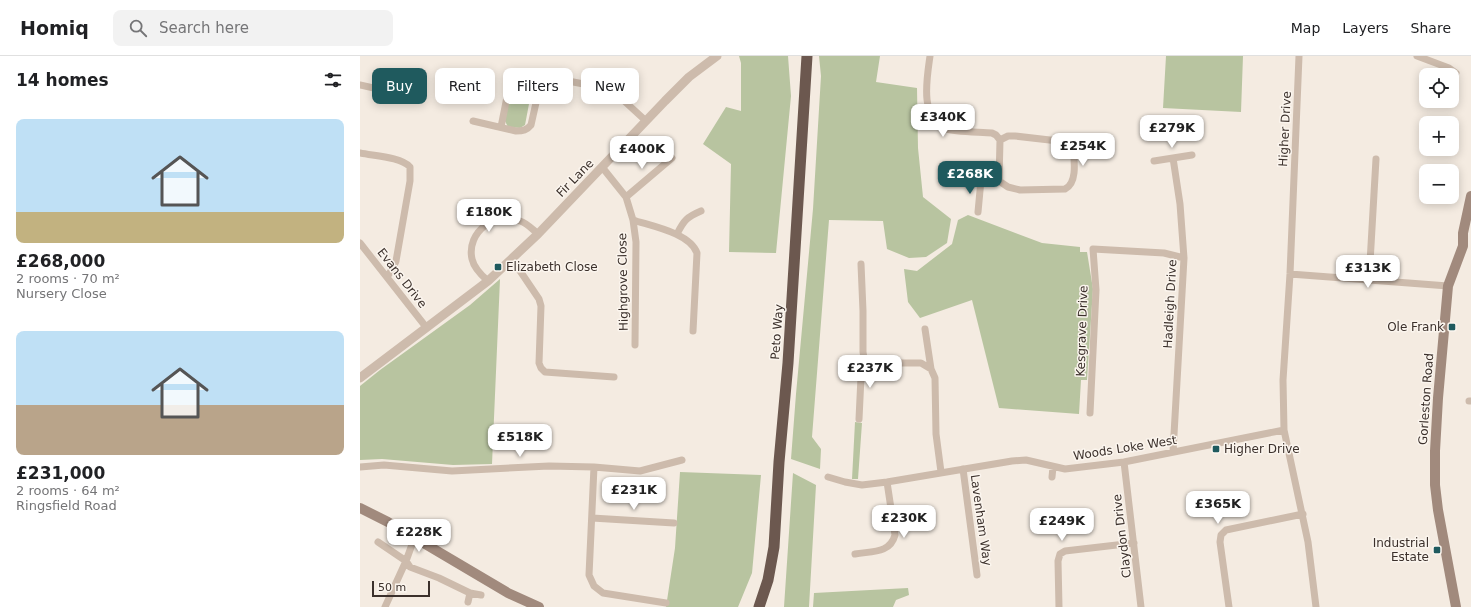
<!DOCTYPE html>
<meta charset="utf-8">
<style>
body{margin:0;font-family:"DejaVu Sans",sans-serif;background:#f2f2f2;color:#202124;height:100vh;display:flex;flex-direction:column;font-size:15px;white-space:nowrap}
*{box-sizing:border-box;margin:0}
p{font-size:13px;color:#757577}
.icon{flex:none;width:22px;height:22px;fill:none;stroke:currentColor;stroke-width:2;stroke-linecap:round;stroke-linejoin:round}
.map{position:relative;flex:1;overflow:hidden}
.panel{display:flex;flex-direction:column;background:#fff;width:360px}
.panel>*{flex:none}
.top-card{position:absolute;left:12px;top:12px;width:380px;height:36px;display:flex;gap:8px}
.tools{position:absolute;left:1059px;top:12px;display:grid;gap:8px}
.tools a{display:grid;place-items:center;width:40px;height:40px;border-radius:8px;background:#fff;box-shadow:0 2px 10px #0003;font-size:20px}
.scale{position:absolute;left:12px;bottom:10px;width:58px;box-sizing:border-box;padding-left:4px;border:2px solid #3b302b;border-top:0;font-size:11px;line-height:14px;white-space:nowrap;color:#3b302b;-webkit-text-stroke:3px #fbf5ee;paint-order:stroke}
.price{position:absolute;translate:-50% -34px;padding:0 9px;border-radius:8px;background:#fff;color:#222;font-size:13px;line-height:26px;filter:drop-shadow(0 1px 2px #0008)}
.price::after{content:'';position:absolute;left:50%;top:24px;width:12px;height:9px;margin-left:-6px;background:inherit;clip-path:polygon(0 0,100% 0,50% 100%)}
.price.current{background:#1f5a5e;color:#fff}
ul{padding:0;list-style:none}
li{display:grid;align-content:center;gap:8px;height:212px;padding:0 16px}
li span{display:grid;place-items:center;height:124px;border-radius:8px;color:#555}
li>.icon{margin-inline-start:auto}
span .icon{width:72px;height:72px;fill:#fffc;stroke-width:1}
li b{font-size:17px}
h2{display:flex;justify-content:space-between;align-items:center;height:48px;padding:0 16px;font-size:17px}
.tag{padding:0 14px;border-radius:8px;background:#fff;box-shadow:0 2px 10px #0003;font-size:14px;line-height:36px}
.tag.current{background:#1f5a5e;color:#fff}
header{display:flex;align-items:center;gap:24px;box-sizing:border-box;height:56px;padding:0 20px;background:#fff;border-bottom:1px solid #e0e0e0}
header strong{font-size:19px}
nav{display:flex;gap:22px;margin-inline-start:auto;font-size:14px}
.search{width:280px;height:36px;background:#f2f2f2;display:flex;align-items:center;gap:10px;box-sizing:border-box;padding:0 14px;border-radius:8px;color:#757577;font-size:15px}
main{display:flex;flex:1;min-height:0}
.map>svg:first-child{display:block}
.green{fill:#b8c4a0}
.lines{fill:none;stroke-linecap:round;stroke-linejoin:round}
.minor{stroke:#cdbbac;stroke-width:7}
.tertiary{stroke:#cdbbac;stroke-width:9}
.secondary{stroke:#a18a7d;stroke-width:10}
.trunk{stroke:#6c584f;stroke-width:11}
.poi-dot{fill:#1f5a5e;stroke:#fbf5ee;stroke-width:1.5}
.labels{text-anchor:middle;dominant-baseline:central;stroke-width:3;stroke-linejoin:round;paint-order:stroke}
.street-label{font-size:12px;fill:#3b302b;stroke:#fbf5ee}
.poi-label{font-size:12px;fill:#3b302b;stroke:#fbf5ee;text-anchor:start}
</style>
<header>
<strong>Homiq</strong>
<div class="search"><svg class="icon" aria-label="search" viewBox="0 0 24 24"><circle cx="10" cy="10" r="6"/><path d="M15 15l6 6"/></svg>Search here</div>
<nav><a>Map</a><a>Layers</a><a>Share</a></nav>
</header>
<main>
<section class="panel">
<h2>14 homes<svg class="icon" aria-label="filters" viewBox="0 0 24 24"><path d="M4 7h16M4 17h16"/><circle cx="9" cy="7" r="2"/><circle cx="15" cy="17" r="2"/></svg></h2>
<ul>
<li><span style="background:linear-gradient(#bfe0f5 75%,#c2b280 0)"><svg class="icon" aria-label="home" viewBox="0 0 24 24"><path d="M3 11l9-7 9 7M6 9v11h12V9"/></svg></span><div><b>£268,000</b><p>2 rooms · 70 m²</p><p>Nursery Close</p></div></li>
<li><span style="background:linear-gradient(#bfe0f5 60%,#b9a48a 0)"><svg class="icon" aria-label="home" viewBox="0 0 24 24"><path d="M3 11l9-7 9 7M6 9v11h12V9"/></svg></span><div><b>£231,000</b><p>2 rooms · 64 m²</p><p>Ringsfield Road</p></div></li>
</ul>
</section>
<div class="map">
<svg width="1111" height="551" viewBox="0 0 1111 551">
<rect width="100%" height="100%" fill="#f4ebe1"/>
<path class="green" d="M 379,0 L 428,0 L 431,40 L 416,197 L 369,196 L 371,108 L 343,88 L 366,51 L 381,55 L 381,7 Z
M 459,0 L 520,0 L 516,26 L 557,32 L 558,92 L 563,141 L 591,163 L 587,187 L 566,201 L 549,202 L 527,193 L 523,165 L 469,164 L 452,381 L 461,393 L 460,413 L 431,403 L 436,338 L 453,153 L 461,20 Z
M 806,0 L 883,0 L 881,56 L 803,52 Z
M 160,22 L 164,23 L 170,26 L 172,32 L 165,69 L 160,72 L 148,71 L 145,65 L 152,28 L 157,23 Z
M 608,159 L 682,187 L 720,191 L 720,196 L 727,196 L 733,233 L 727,324 L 721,324 L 719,358 L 639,352 L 612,244 L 560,262 L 548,246 L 544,213 L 557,215 L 592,188 L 598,164 Z
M 140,223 L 132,408 L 93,409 L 22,403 L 0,404 L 0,330 L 20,314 L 110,249 Z
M 495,366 L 502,367 L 498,423 L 492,423 Z
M 320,416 L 401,419 L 392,517 L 378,551 L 306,551 L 315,492 Z
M 433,417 L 456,429 L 449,551 L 424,551 Z
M 548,532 L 549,539 L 536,544 L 533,551 L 453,551 L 454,537 Z"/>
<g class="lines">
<path class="minor" d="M 570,0 C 567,22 559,62 586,73 C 594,76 621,76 632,77 L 636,79 L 640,84 L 639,125 L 601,122 L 602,111
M 939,0 L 930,218 L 923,324 L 924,374 L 948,486 L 956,551
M 1057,0 L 1089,12 L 1096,17
M 0,29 L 62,43
M 113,65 L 156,75 C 163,75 167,74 171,69 L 182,20
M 141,71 L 150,26 C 155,19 159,17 167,17 L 239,31 L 251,35 L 261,42 L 286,65
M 0,97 C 14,100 41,101 50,111 L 50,125 L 36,205 L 33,212 L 27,221
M 794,105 L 832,99
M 242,111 L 266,141 L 273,164 L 276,186 L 275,289
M 639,125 L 648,131 L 660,134 L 705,133 C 718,127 714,103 713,91 L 707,86 L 655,80 L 648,80 L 640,84
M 266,141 L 312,102
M 618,156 L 621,124
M 273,164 C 291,170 330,177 337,197 L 333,275
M 317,178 C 324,164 327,161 341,155
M 0,187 L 66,271
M 152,203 L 179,243 L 181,250 L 179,307 L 181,312 L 185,316 L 254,321
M 501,208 L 503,255 L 503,296 L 504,302 L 508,305 L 515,307 L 561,307 L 571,313
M 930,218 L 1088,230
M 1009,224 L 1016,103
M 128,225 C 121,219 114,212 112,203 C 106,176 136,154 160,165 C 167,167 172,173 178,178
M 565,273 L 571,313 L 575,322 L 576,378 L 581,416
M 1109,345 L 1111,345
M 730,357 L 736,234 L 733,193 L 804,197 L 824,202
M 499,363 L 501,321 L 504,302
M 813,396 L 824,202 L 820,148 L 813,102
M 764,406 L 781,551
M 0,411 L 24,409 L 92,415 L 189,410 L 234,411 L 280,415 L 322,404
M 234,411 L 229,519 L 234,530 L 243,537 L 306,547
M 603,413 L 617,519
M 468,421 L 485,426 L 502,429 L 527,426 L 652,405 L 666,404 L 705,413 L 764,406 L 924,374
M 692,421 L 693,411
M 232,462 L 314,467
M 18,486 L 46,505 L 50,511 L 79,522 L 110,537 L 121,539
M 495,498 C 511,495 530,498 535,479 L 527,426
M 108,546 L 110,537
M 25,551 L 46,505 L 54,483
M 699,551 L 698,505 L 700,498 L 705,495 L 774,487
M 869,551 L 860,486 L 861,479 L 866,474 L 943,458"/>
<path class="tertiary" d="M 0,322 L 128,225 L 178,178 L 305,45 L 329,21 L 357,0"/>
<path class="secondary" d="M 0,452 L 28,466 L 148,537 L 179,551
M 1096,551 L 1078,454 L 1075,429 L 1075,395 L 1078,342 L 1088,230 L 1103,190 L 1103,177 L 1111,140"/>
<path class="trunk" d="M 399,551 L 408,524 L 414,491 L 419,406 L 428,307 L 447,0"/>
</g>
<g class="poi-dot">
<rect x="134" y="207" width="8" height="8" rx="2"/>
<rect x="1088" y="267" width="8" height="8" rx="2"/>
<rect x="852" y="389" width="8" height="8" rx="2"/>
<rect x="1073" y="490" width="8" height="8" rx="2"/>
</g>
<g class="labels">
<g class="street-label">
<text transform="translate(925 73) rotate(-87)">Higher Drive</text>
<text transform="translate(215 122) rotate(-46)">Fir Lane</text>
<text transform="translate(42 222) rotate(52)">Evans Drive</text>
<text transform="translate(263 226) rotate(-91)">Highgrove Close</text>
<text transform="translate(810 248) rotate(-87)">Hadleigh Drive</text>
<text transform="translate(722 275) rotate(-88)">Kesgrave Drive</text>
<text transform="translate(417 276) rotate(-86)">Peto Way</text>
<text transform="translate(1066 343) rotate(-86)">Gorleston Road</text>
<text transform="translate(765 392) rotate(-9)">Woods Loke West</text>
<text transform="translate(621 464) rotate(82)">Lavenham Way</text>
<text transform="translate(762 480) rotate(-97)">Claydon Drive</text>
</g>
<g class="poi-label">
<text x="146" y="211">Elizabeth Close</text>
<text x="1084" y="271" text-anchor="end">Ole Frank</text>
<text x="864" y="393">Higher Drive</text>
<text x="1069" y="487" text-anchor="end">Industrial<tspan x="1069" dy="14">Estate</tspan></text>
</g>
</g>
</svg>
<div class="tools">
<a><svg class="icon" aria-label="locate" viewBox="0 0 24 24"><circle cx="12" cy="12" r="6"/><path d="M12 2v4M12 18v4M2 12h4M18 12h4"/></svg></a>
<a>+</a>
<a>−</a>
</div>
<div class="scale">50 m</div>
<b class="price" style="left:583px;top:82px">£340K</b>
<b class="price" style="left:812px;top:93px">£279K</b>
<b class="price" style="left:723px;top:111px">£254K</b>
<b class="price" style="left:282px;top:114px">£400K</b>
<b class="price current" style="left:610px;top:139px">£268K</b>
<b class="price" style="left:129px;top:177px">£180K</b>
<b class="price" style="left:1008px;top:233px">£313K</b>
<b class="price" style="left:510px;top:333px">£237K</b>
<b class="price" style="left:160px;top:402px">£518K</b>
<b class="price" style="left:274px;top:455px">£231K</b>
<b class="price" style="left:858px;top:469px">£365K</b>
<b class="price" style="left:544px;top:483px">£230K</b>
<b class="price" style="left:702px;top:486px">£249K</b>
<b class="price" style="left:59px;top:497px">£228K</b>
<div class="top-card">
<a class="tag current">Buy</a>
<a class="tag">Rent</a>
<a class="tag">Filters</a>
<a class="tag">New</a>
</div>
</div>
</main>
